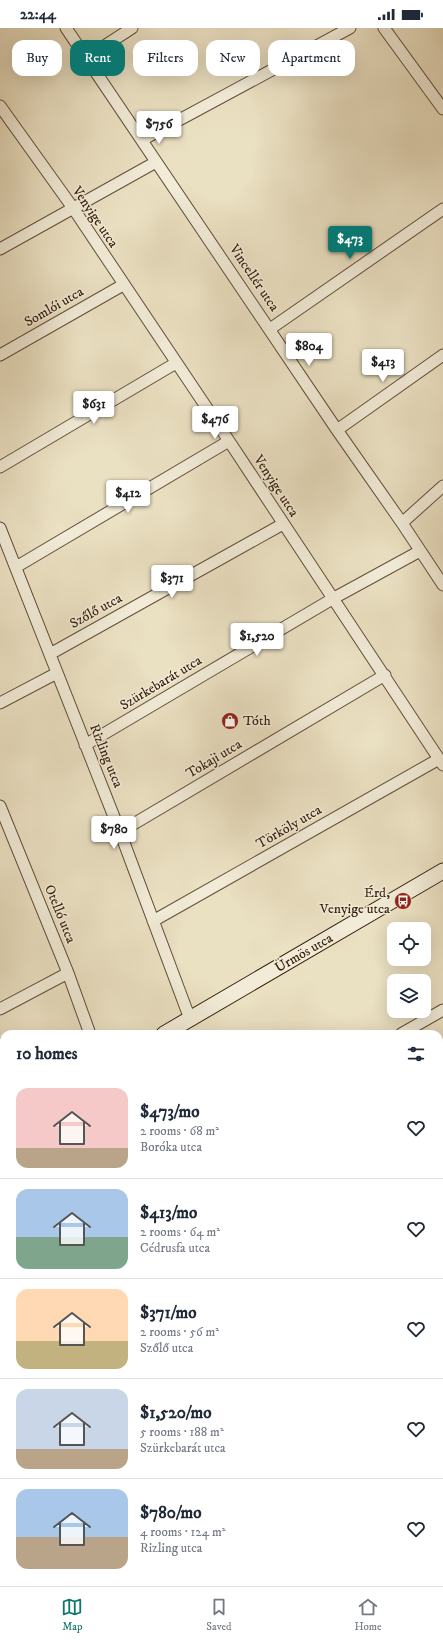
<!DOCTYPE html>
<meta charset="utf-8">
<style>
body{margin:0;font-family:"IM FELL DW Pica",serif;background:#f2f2f3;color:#1f2937;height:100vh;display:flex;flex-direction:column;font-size:15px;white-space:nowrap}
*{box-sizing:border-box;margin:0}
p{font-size:13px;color:#747a83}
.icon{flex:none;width:22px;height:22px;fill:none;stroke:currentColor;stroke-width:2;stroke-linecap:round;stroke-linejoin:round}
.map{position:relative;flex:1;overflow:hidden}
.side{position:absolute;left:0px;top:1002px;width:443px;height:556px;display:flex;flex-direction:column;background:#fff;border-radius:12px 12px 0 0;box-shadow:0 4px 16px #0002}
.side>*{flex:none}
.guide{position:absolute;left:12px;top:12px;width:419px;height:36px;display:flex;gap:8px}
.fabs{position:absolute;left:387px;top:894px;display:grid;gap:8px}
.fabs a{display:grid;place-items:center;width:44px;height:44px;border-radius:8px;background:#fff;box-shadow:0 4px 16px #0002;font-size:20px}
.price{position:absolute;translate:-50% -34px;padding:0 9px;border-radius:4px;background:#fff;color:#222;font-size:13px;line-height:26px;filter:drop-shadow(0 1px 2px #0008)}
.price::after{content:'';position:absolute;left:50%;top:24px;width:12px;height:9px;margin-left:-6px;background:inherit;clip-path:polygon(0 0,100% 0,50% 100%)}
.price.current{background:#0f766e;color:#fff}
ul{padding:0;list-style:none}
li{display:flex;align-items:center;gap:12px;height:100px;padding:0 16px}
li+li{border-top:1px solid #e0e1e3}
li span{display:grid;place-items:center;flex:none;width:112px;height:80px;border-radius:12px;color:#555}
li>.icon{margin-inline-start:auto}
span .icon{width:48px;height:48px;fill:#fffc;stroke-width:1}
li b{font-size:17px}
h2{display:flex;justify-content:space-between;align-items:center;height:48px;padding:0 16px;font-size:17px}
.tag{padding:0 14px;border-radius:12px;background:#fff;box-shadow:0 4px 16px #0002;font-size:14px;line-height:36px}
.tag.current{background:#0f766e;color:#fff}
.status{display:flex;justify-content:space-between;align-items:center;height:28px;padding:0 20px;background:#fff;direction:ltr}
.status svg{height:11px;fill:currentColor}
.dock{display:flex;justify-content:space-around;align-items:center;height:56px;border-top:1px solid #e0e1e3;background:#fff;font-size:11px;color:#747a83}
.dock a{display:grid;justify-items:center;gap:2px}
.dock .current{color:#0f766e}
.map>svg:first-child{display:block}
.green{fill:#b1c398;stroke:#747052}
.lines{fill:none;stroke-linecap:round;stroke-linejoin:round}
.street-casing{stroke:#634e3a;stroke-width:13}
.secondary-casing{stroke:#361e0d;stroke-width:17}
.street{stroke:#f1ebd7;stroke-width:11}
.secondary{stroke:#f1ebd7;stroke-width:15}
.labels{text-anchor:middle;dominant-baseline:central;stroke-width:3;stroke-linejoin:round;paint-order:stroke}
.street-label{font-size:14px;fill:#361e0d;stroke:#f1ebd7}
.poi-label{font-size:14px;fill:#361e0d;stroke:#f1ebd7;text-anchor:start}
</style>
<div class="status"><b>22:44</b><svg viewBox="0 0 49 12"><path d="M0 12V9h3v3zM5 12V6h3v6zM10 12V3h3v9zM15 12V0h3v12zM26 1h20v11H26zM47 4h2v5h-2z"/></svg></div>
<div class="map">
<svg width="443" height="1558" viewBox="0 0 443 1558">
<rect width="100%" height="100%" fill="#eae0c2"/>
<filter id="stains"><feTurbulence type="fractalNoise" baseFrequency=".005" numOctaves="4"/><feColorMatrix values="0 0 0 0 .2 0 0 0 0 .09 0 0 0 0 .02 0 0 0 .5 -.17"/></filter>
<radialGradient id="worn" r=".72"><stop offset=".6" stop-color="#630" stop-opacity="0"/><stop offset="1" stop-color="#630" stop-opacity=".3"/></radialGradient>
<path class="green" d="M 443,1205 L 443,1546 L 439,1548 L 439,1206 Z
M 346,1554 L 430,1554 L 432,1558 L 349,1558 Z"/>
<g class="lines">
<g class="street-casing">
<path id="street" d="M 66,0 L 337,402 L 402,495 L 443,557
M 384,0 L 443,81
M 86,30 L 132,0
M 0,78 L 73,180 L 229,413 L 443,737
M 142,112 L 350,0
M 0,221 L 156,134
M 270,301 L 443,181
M 0,327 L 123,257
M 337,402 L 443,327
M 0,439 L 176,335
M 402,495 L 443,458
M 0,500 L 120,804 L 190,991
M 16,539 L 229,413
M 50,626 L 283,496
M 0,675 L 57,645
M 85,717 L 334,570 L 420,523
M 0,778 L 68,945 L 90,1006
M 120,804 L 385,647
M 153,893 L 439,731
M 0,981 L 68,945
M 401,1006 L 443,982
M 439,1116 L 443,1114
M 0,1240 L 4,1238
M 0,1373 L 4,1371
M 439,1407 L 443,1406
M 165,1554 L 167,1558
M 127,1558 L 135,1554"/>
</g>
<g class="secondary-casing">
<path id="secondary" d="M 164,1006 L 443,843
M 0,1101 L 4,1099"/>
</g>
<use href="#street" class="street"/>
<use href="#secondary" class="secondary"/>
</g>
<defs>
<g id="shop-disc" transform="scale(0.9)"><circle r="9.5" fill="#8f2418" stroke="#f1ebd7"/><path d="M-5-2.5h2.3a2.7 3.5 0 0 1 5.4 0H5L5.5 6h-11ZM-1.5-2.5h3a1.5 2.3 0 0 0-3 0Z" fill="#fff"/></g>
<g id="bus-disc" transform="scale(0.9)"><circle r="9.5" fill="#8f2418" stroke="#f1ebd7"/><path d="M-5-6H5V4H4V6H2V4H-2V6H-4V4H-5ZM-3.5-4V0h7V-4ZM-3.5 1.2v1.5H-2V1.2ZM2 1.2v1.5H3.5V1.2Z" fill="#fff"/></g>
</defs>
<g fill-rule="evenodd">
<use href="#shop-disc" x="230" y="693"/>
<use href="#bus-disc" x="403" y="873"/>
</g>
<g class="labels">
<g class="street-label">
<text transform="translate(95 189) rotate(56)">Venyige utca</text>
<text transform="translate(254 250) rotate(56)">Vincellér utca</text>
<text transform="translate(54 279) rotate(-30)">Somlói utca</text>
<text transform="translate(276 458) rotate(57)">Venyige utca</text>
<text transform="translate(96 583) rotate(-29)">Szőlő utca</text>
<text transform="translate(161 655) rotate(-31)">Szürkebarát utca</text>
<text transform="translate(106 728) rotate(68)">Rizling utca</text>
<text transform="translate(214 731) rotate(-31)">Tokaji utca</text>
<text transform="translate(289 799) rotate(-30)">Törköly utca</text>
<text transform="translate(60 886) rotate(68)">Otelló utca</text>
<text transform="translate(304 925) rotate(-30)">Ürmös utca</text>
</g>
<g class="poi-label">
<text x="243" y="693">Tóth</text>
<text x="390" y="865" text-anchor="end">Érd,<tspan x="390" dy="16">Venyige utca</tspan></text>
</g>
</g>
<rect width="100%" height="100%" filter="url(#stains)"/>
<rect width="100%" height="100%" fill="url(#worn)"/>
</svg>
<div class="fabs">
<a><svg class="icon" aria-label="locate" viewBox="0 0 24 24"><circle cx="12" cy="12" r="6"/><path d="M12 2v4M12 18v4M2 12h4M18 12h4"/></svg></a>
<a><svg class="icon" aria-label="layers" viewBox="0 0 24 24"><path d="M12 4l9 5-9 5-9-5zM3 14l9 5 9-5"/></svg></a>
</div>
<b class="price" style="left:159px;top:117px">$756</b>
<b class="price current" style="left:350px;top:232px">$473</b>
<b class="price" style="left:309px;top:339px">$804</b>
<b class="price" style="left:383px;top:355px">$413</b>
<b class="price" style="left:94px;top:397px">$631</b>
<b class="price" style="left:215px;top:412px">$476</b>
<b class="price" style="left:128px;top:486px">$412</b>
<b class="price" style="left:172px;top:571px">$371</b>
<b class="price" style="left:257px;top:629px">$1,520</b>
<b class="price" style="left:114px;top:822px">$780</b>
<div class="guide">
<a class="tag">Buy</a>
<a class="tag current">Rent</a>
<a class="tag">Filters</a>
<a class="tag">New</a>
<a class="tag">Apartment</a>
</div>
<section class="side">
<h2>10 homes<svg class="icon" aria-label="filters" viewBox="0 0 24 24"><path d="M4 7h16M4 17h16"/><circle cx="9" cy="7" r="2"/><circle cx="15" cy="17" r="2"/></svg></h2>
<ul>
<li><span style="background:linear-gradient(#f6c9c9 75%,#b9a48a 0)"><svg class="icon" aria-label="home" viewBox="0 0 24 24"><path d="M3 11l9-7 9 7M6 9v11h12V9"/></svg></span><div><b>$473/mo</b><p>2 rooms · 68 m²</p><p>Boróka utca</p></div><svg class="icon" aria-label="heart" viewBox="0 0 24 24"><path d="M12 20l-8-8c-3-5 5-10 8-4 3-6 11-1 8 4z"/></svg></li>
<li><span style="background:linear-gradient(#a9c7e8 60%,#7fa58c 0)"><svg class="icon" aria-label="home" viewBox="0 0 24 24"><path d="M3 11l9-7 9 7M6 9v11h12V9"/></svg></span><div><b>$413/mo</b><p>2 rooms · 64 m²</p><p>Cédrusfa utca</p></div><svg class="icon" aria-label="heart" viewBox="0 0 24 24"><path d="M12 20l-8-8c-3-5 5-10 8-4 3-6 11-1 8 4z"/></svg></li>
<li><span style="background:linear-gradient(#ffd9b3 65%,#c2b280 0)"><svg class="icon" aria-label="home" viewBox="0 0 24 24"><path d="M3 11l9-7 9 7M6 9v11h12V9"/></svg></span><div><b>$371/mo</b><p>2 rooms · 56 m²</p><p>Szőlő utca</p></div><svg class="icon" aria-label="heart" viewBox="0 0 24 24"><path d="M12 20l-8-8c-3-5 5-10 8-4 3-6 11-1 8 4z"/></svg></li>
<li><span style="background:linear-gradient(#c9d6e8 75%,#b9a48a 0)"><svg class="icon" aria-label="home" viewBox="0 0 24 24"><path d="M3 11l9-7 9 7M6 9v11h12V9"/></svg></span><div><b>$1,520/mo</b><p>5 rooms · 188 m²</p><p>Szürkebarát utca</p></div><svg class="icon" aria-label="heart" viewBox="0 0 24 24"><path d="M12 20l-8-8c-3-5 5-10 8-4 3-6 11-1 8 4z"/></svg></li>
<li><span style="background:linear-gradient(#a9c7e8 60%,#b9a48a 0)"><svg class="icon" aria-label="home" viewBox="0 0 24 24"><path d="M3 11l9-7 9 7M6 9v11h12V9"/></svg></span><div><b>$780/mo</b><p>4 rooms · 124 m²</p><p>Rizling utca</p></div><svg class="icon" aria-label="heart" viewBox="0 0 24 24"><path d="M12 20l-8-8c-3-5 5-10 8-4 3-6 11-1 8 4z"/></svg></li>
</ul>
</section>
</div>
<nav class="dock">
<a class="current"><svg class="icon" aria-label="map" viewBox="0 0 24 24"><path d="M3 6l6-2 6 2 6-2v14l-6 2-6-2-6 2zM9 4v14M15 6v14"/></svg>Map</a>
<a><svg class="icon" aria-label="saved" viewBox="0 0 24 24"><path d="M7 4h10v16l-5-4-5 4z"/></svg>Saved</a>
<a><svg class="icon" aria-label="home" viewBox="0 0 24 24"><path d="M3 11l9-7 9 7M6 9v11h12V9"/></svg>Home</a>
</nav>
